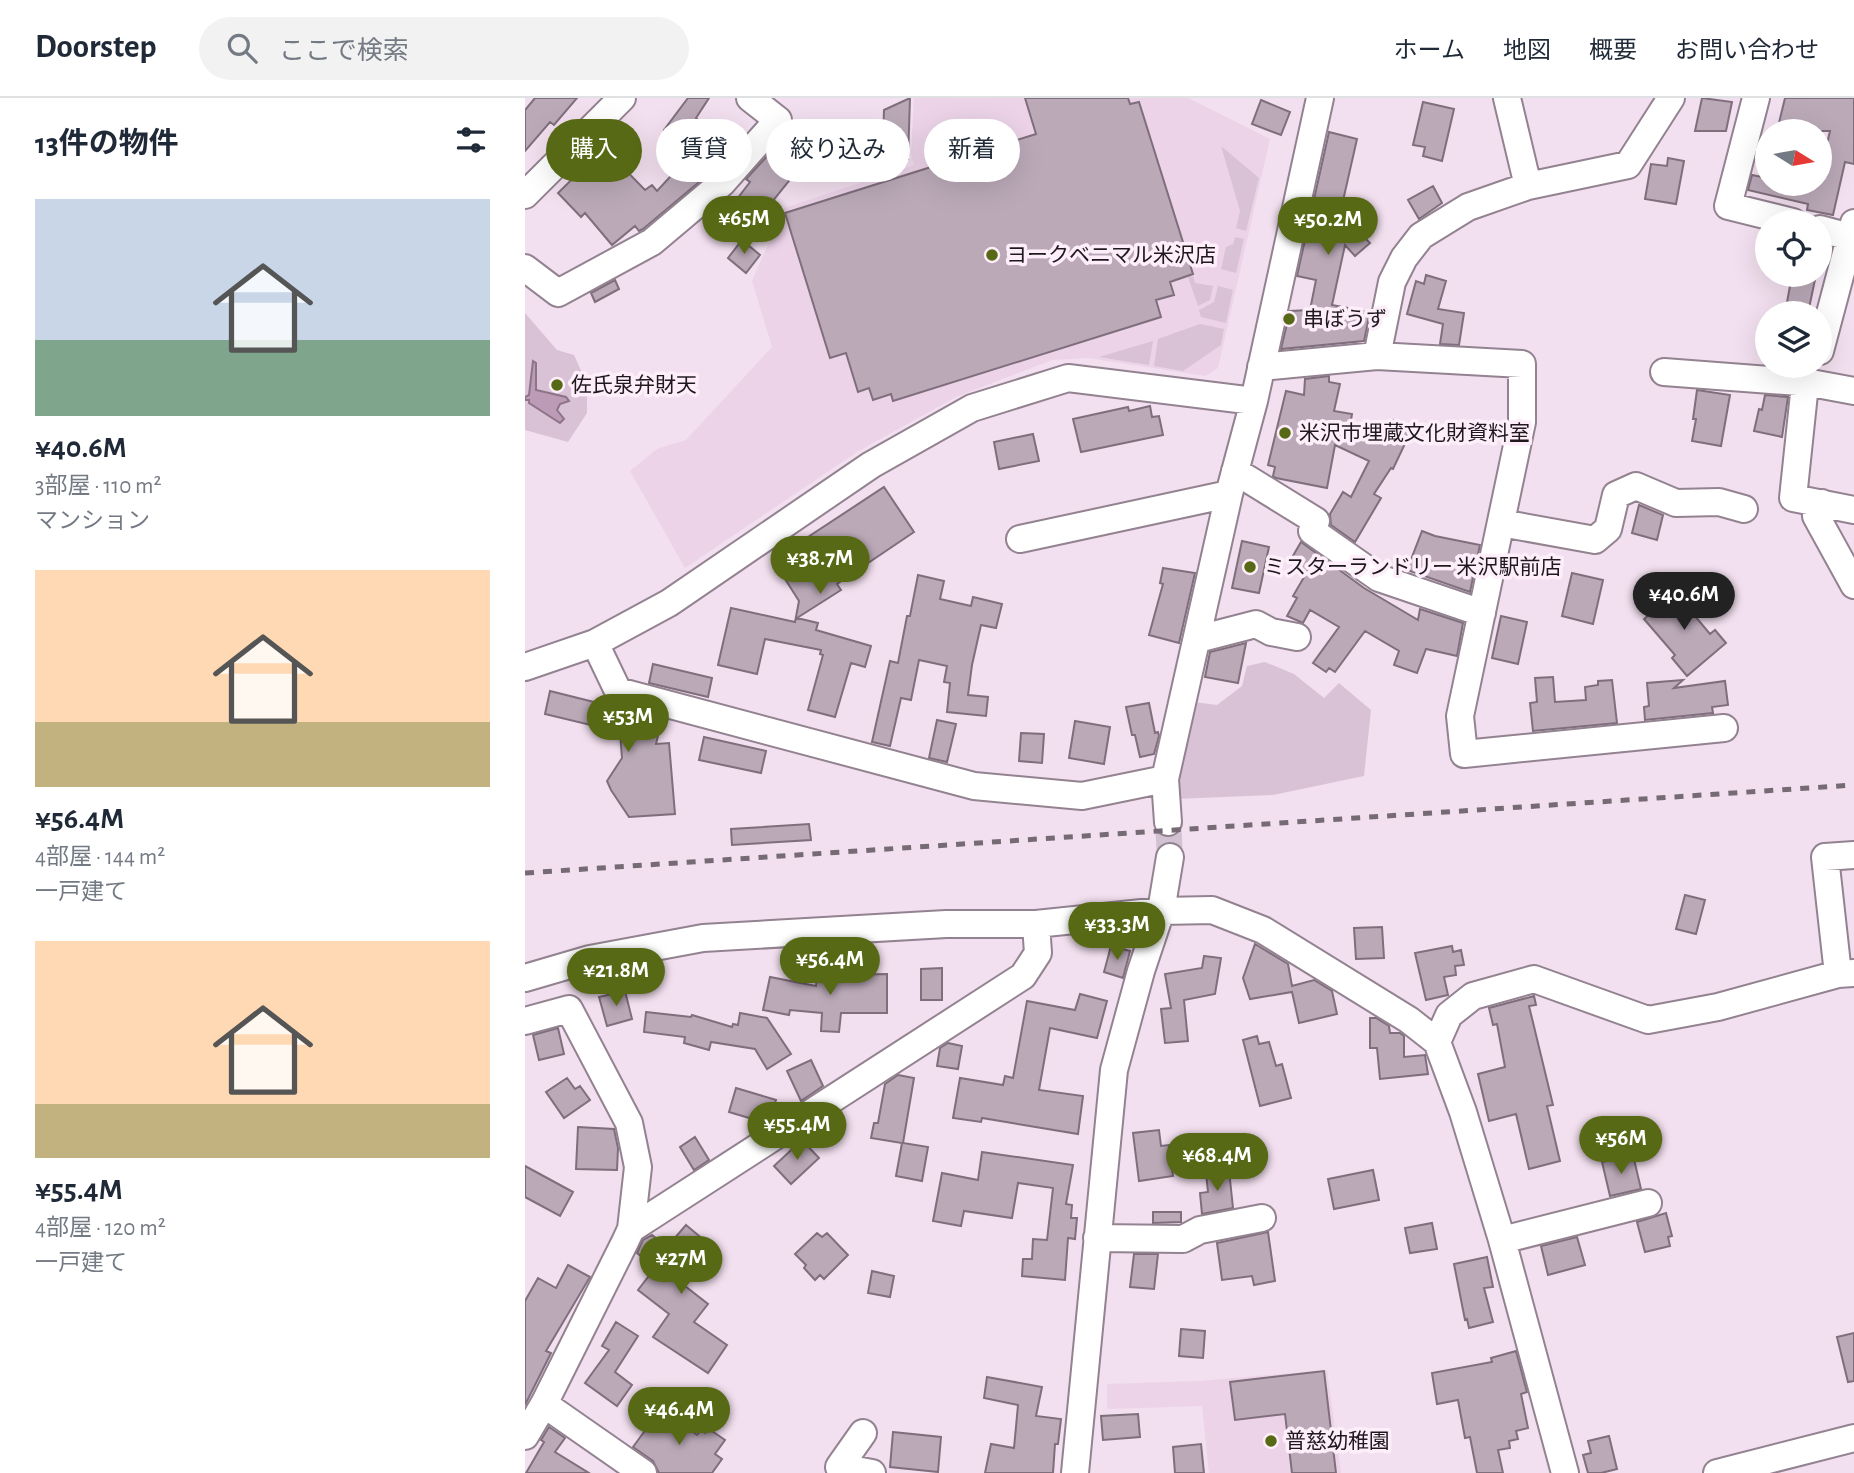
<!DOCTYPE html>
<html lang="ja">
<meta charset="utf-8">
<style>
body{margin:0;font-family:"Alegreya Sans","Noto Sans JP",sans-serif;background:#f2f2f3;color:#1f2937;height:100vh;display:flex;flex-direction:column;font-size:26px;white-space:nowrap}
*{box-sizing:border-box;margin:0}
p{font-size:23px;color:#747a83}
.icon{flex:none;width:38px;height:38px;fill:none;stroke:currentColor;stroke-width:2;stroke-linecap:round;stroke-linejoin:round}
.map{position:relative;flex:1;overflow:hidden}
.drawer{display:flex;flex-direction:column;background:#fff;width:525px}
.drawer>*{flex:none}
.guide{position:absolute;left:21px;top:21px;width:665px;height:63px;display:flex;gap:14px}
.needle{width:46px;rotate:101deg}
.tools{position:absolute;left:1230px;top:21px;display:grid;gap:14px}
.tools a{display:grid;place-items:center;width:77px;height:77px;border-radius:50%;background:#fff;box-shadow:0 7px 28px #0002;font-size:35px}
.price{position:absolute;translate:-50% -60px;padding:0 16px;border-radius:24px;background:#576914;color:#fff;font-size:23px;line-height:46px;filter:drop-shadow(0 2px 4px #0008)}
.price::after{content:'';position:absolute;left:50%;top:42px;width:21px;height:16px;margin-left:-10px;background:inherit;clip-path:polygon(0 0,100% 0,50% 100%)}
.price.current{background:#222;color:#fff}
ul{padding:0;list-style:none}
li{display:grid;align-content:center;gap:14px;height:371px;padding:0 35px}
li span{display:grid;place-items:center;height:217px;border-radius:0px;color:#555}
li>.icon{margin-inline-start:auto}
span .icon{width:126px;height:126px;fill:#fffc;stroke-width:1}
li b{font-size:30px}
h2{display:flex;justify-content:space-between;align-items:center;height:84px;padding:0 35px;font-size:30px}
.tag{padding:0 24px;border-radius:32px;background:#fff;box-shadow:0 7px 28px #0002;font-size:24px;line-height:63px}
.tag.current{background:#576914;color:#fff}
header{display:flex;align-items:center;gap:42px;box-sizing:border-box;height:98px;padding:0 35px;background:#fff;border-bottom:2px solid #e0e1e3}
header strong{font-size:33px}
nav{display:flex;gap:38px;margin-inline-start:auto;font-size:24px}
.search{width:490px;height:63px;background:#f2f2f3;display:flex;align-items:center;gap:18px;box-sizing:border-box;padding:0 24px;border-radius:38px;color:#747a83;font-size:26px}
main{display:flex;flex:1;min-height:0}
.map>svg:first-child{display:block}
.built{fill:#ecd3e8}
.green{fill:#d9c2d5}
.water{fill:#bc9bb7;stroke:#8d7489;stroke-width:2}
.building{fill:#bba9b8;stroke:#7f6e7c;stroke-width:2}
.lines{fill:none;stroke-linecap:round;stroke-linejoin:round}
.minor-tunnel{stroke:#d2c1d0;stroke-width:26;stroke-dasharray:26 13;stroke-linecap:butt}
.minor-casing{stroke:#938290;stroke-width:30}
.minor{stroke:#fff;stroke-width:26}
.rail{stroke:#766b74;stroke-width:5;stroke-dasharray:9 9;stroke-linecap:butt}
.poi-dot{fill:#576914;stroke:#fdeefa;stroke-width:2.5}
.labels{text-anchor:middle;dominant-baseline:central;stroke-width:7;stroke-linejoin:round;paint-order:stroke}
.poi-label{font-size:21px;fill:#1f191e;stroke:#fdeefa;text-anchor:start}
</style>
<header>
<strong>Doorstep</strong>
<div class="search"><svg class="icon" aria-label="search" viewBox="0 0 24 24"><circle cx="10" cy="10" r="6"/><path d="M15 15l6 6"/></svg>ここで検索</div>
<nav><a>ホーム</a><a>地図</a><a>概要</a><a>お問い合わせ</a></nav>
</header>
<main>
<section class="drawer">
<h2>13件の物件<svg class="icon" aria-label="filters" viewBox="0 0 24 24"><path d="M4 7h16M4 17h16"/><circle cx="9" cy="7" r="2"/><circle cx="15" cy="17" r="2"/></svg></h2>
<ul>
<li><span style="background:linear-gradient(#c9d6e8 65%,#7fa58c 0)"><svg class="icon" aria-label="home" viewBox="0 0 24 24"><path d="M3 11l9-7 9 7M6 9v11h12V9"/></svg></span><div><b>¥40.6M</b><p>3部屋 · 110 m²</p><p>マンション</p></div></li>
<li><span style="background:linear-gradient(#ffd9b3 70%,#c2b280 0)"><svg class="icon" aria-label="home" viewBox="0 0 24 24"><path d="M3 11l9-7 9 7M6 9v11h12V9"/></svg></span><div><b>¥56.4M</b><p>4部屋 · 144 m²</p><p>一戸建て</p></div></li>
<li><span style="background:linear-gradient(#ffd9b3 75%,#c2b280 0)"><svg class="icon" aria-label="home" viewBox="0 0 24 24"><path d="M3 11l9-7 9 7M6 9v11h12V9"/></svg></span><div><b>¥55.4M</b><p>4部屋 · 120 m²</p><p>一戸建て</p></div></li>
</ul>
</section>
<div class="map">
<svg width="1329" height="1375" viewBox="0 0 1329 1375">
<rect width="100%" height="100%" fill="#f2dfef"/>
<path class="built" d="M 389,0 L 663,0 L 745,41 L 693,270 L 680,278 L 563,260 L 527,262 L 431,299 L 332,354 L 160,470 L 105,373 L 132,351 L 161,342 L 247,249 L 227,183 L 259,110 L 389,67 L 386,56 Z
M 802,1272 L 816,1375 L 684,1375 L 677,1308 L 582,1311 L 582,1286 L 674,1283 Z"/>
<path class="green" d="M 696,48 L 734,80 L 721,133 L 711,130 L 715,113 Z
M 710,139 L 719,141 L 711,175 L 696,171 L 701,149 L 708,146 Z
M 668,178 L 670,185 L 688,188 L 685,202 L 673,208 L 663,179 Z
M 693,188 L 708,192 L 701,225 L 676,219 L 674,212 L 689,204 Z
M 0,215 L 32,252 L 49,257 L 62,286 L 62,315 L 43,344 L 0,332 Z
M 675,226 L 699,231 L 696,247 L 658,273 L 629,268 L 633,241 Z
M 628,243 L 624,267 L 574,259 Z
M 740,564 L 769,576 L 799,600 L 814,585 L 846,612 L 839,678 L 748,697 L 651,701 L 651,686 L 669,604 L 692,607 L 717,588 L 722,568 Z"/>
<path class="water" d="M 8,263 L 11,265 L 11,292 L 41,299 L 44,303 L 35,306 L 32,312 L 39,321 L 35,325 L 4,305 L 4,302 L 0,302 L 0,299 L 4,297 Z"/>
<path class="building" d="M 10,0 L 52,0 L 29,27 L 25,24 L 0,53 L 0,12 Z
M 163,0 L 184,0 L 171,20 L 205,52 L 186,74 L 118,131 L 114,133 L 110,128 L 87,147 L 60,115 L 56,119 L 33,95 L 79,50 L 120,92 L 127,87 L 132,93 L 170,52 L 139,32 Z
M 385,0 L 383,61 L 352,60 L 352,40 L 358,40 L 359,12 Z
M 500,0 L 603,0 L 605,6 L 614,4 L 668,176 L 645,184 L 649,197 L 631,202 L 636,219 L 368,303 L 366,296 L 348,302 L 344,290 L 333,294 L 321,255 L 305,260 L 260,115 L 511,36 Z
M 1177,0 L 1207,4 L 1201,33 L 1170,33 Z
M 1260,0 L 1329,0 L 1329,66 L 1320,64 L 1308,117 L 1282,112 L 1283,106 L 1223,92 L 1227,77 L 1242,80 L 1242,86 L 1295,86 L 1295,76 L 1305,33 L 1252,33 Z
M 736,2 L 765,14 L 756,37 L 727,26 Z
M 898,4 L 929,11 L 917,63 L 898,58 L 900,49 L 888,47 Z
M 804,34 L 832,41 L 815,116 L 845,145 L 830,158 L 820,147 L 807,207 L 845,214 L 839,243 L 756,251 L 765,213 L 785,212 L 791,182 L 772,178 Z
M 247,53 L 272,73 L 230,125 L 251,118 L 232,143 L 199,118 L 225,84 L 221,81 Z
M 1143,60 L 1159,63 L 1151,106 L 1120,101 L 1126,66 L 1142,68 Z
M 908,88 L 917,105 L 894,121 L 883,102 Z
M 217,142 L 235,157 L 221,175 L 203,160 Z
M 901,177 L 921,183 L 913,211 L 939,215 L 934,247 L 915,246 L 918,226 L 882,216 L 891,183 L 899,186 Z
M 1267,177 L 1291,177 L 1283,215 L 1260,215 Z
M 90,182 L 94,191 L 70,204 L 66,195 Z
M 804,278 L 804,284 L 815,286 L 809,313 L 827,316 L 825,328 L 858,343 L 868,322 L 887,331 L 868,371 L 866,370 L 849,396 L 856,400 L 830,444 L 806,427 L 805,416 L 818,394 L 826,399 L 844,363 L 810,347 L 802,390 L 751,380 L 748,378 L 750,369 L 743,367 L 761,293 L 779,297 L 780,281 Z
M 1172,292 L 1205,297 L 1196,348 L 1167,343 L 1171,321 L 1168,321 Z
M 1240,297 L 1263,299 L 1257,339 L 1229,333 L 1234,311 L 1237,312 Z
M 625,308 L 627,319 L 634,318 L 638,337 L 556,354 L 548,321 L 603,309 L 604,313 Z
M 508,336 L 514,363 L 474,371 L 469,344 Z
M 359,389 L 389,434 L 312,486 L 316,492 L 272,520 L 293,525 L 291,532 L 346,548 L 340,569 L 326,565 L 310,619 L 283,612 L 298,557 L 295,556 L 296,552 L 240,541 L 232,576 L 193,567 L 206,510 L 270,524 L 274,503 L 248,462 Z
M 1114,407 L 1138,417 L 1132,442 L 1107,435 Z
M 897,433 L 910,438 L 955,447 L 945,494 L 882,472 Z
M 717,443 L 744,449 L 734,495 L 707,490 Z
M 776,444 L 839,490 L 893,522 L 895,511 L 938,525 L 932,558 L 901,551 L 892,575 L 869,567 L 874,553 L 840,533 L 810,574 L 804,570 L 801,574 L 788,565 L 814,529 L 785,512 L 778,525 L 762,518 L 772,500 L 768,498 L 782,474 L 765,463 Z
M 638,470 L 670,475 L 654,545 L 624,537 L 638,486 L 635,485 Z
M 1047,475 L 1078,482 L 1068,526 L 1037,518 Z
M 393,477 L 419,483 L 415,501 L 446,508 L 448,499 L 477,506 L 471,530 L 456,527 L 447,567 L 443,597 L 463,599 L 461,618 L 422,614 L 425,585 L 419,584 L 422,568 L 394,562 L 386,602 L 376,600 L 365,648 L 347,644 L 365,563 L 373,565 L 382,518 L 385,518 Z
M 1156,490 L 1170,506 L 1164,511 L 1185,536 L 1190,532 L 1201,545 L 1162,578 L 1147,560 L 1150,557 L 1119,521 Z
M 976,518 L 1002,524 L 993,566 L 967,560 Z
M 721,545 L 713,585 L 680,579 L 685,554 Z
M 128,566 L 187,580 L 183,599 L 124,585 Z
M 1028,579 L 1030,604 L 1061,602 L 1060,589 L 1073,587 L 1073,583 L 1087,582 L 1092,625 L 1008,633 L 1005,605 L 1012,604 L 1010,580 Z
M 1158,582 L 1149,590 L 1200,583 L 1203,607 L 1187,609 L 1188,615 L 1120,622 L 1119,609 L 1124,608 L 1122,585 Z
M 25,593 L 137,621 L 131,646 L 144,645 L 150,716 L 104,719 L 86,692 L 82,683 L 97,660 L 95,634 L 20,616 Z
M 624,605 L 630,635 L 633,634 L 634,638 L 629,656 L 615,659 L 610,637 L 607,637 L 601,609 Z
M 412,622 L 431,626 L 422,664 L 404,660 Z
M 550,623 L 585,629 L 579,666 L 544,660 Z
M 496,635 L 519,636 L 517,665 L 494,663 Z
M 179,639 L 241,653 L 236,675 L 174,662 Z
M 284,726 L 286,742 L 207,747 L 206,731 Z
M 1160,797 L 1180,802 L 1171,836 L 1151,831 Z
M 857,829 L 859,860 L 831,861 L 829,830 Z
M 730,846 L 763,866 L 767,888 L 789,882 L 807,893 L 812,916 L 774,925 L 767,894 L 725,901 L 718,880 Z
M 586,848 L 605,853 L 598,880 L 579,874 Z
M 927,848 L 928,854 L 936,852 L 939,867 L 930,868 L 931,877 L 919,879 L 923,897 L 901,902 L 890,855 Z
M 679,858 L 696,860 L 690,896 L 659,902 L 663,943 L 640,945 L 636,911 L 646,910 L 640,876 L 677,870 Z
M 417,870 L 417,902 L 396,902 L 396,871 Z
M 293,871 L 311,873 L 311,877 L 362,876 L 362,915 L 316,915 L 314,934 L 296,933 L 297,915 L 265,912 L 264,917 L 238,912 L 245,879 L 291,888 Z
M 100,893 L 107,921 L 82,928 L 74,899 Z
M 555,896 L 582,903 L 572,940 L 525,930 L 514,992 L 558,998 L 553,1036 L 457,1020 L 456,1024 L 428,1020 L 435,980 L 478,987 L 480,978 L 488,980 L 502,903 L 550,912 Z
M 1009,898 L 1011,907 L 1004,908 L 1028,1007 L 1022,1008 L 1035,1063 L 1004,1071 L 991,1016 L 964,1023 L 953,976 L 980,969 L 972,926 L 968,927 L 964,910 Z
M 121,914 L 166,919 L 167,917 L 207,929 L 208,926 L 213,927 L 215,915 L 242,920 L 266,956 L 242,971 L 230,951 L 186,944 L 184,952 L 159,945 L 160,939 L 119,934 Z
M 845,920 L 851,920 L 864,928 L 865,935 L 875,935 L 879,938 L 879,959 L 900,957 L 903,976 L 855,981 L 852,950 L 845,950 Z
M 33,930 L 39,956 L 14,962 L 8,937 Z
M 732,938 L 734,946 L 744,944 L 751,968 L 757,966 L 766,1000 L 735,1008 L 718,942 Z
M 423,945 L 437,948 L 433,971 L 412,968 L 415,950 Z
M 286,962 L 298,988 L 276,1003 L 262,973 Z
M 373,977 L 389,980 L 378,1045 L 403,1049 L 397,1083 L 371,1078 L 377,1045 L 346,1040 L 349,1025 L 353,1025 L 360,986 Z
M 42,980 L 50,991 L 55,988 L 65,1002 L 39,1020 L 21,994 Z
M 211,990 L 251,1002 L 244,1023 L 241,1025 L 204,1014 Z
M 53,1029 L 89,1031 L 93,1050 L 92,1072 L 51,1071 Z
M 634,1032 L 636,1048 L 644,1047 L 648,1078 L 614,1083 L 608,1035 Z
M 170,1039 L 184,1062 L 169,1072 L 155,1049 Z
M 277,1042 L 294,1060 L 266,1086 L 249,1068 Z
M 457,1054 L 548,1067 L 541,1106 L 547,1107 L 546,1120 L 552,1120 L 550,1141 L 543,1140 L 540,1182 L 497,1178 L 498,1161 L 507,1161 L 508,1141 L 522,1142 L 528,1090 L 493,1085 L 487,1120 L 439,1113 L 436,1128 L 408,1123 L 417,1075 L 453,1082 Z
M 1108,1057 L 1116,1091 L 1085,1098 L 1077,1064 Z
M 0,1068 L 48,1094 L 35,1118 L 0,1099 Z
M 704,1072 L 708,1110 L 677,1116 L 675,1095 L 683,1094 L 681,1075 Z
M 848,1072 L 854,1102 L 809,1111 L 803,1081 Z
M 628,1114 L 656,1114 L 656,1124 L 628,1125 Z
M 1141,1115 L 1147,1138 L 1143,1139 L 1145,1148 L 1120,1154 L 1112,1124 Z
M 907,1125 L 912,1151 L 885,1155 L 880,1130 Z
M 161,1127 L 191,1152 L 160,1188 L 183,1206 L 169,1224 L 202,1247 L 183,1275 L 128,1239 L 144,1216 L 113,1192 L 130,1170 L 112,1155 L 118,1142 L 127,1137 L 142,1149 Z
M 743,1134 L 750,1183 L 729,1187 L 727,1178 L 697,1182 L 692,1145 Z
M 292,1135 L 297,1139 L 302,1135 L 323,1157 L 299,1181 L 295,1177 L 290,1182 L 279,1170 L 281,1167 L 270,1156 Z
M 1052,1139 L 1060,1167 L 1023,1177 L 1016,1148 Z
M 609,1156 L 633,1156 L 629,1191 L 605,1189 Z
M 962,1159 L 968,1189 L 959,1190 L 968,1224 L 944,1230 L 942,1221 L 940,1222 L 929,1166 Z
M 43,1167 L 65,1179 L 21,1253 L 26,1255 L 0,1307 L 0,1203 L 13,1180 L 31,1190 Z
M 347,1173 L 369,1178 L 365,1199 L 343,1195 Z
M 91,1224 L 113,1238 L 90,1274 L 107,1287 L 92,1308 L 60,1285 L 84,1252 L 77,1248 Z
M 656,1231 L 680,1233 L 678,1260 L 654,1258 Z
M 1329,1235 L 1329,1283 L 1323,1284 L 1312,1239 Z
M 991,1253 L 1002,1294 L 996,1296 L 1003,1330 L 991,1333 L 993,1341 L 984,1343 L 985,1350 L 973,1352 L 978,1375 L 952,1375 L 945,1339 L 940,1340 L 933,1302 L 912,1306 L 907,1275 L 967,1264 L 966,1260 Z
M 799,1273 L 811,1375 L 767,1375 L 760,1316 L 710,1322 L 705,1284 Z
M 462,1279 L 517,1289 L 511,1318 L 536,1321 L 533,1346 L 530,1346 L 528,1375 L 460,1375 L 466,1346 L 489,1350 L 493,1307 L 459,1300 Z
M 136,1311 L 172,1337 L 176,1332 L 180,1335 L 184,1331 L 200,1342 L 190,1356 L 197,1361 L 187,1375 L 134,1375 L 128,1363 L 108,1349 Z
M 613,1316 L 615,1339 L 578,1342 L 576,1318 Z
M 24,1329 L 40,1340 L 30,1354 L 64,1375 L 1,1375 L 19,1344 L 16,1342 Z
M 368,1334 L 416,1339 L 413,1374 L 365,1369 Z
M 1084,1338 L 1092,1371 L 1076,1375 L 1063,1375 L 1058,1357 L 1066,1355 L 1063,1343 Z
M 676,1346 L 679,1375 L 650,1375 L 648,1349 Z"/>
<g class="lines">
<path class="minor-tunnel" d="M 643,724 L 645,759"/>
<g class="minor-casing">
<path id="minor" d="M 982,0 L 1003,88
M 1231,0 L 1203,108 L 1268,124
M 0,97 L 97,0
M 1295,131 L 1325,139
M 0,170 L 33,195 L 127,144 L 197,85 L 253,22 L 225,0
M 1295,253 L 1329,125
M 852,258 L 867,184 L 879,160 L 896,138 L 943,109 L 1003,88 L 1103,67 L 1146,0
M 736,269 L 852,258 L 997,266 L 997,324 L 935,618 L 939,656 L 1199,630
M 1139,274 L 1286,285 L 1329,293
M 1280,286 L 1268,400 L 1329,412
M 710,373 L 791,423 L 787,433 L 854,480 L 957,515
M 1297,405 L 1291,418 L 1329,487
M 976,425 L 1070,442 L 1083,431 L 1091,397 L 1111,388 L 1151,405 L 1194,404 L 1219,411
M 495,441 L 704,396
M 673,541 L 731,526 L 746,534 L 772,539
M 70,545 L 93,593 L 449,688 L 557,698 L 640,681
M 0,569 L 70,545 L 144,505 L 346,367 L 447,310 L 543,280 L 729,303
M 643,724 L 640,681 L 704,396 L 729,303 L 795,0
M 1313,876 L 1300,759 L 1329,757
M 0,880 L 65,861 L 178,840 L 421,826 L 511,826 L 636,813 L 687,812 L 738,832 L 884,922 L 912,944 L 938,1014 L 977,1142 L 1040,1375
M 0,923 L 44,911 L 104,1025 L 113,1069 L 106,1131 L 100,1144 L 19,1306 L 0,1338
M 912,944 L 924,917 L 948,898 L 1009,881 L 1123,922 L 1193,909 L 1313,876 L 1329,875
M 106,1131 L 498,878 L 513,855 L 511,826
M 572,1140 L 658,1141 L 675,1132 L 737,1120
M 977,1142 L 1123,1105
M 19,1306 L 118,1375
M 338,1335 L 314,1369 L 347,1375
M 550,1375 L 589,972 L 616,873 L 636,813 L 645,759
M 1192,1375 L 1329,1340"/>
</g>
<use href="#minor" class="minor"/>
<path class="rail" d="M 0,775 L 1329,687"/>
</g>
<g class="poi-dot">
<circle cx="467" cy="157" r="7"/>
<circle cx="764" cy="221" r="7"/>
<circle cx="32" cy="287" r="7"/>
<circle cx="760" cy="335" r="7"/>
<circle cx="725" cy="469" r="7"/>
<circle cx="746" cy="1343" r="7"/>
</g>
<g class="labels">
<g class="poi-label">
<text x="481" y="157">ヨークベニマル米沢店</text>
<text x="778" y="221">串ぼうず</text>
<text x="46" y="287">佐氏泉弁財天</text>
<text x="774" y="335">米沢市埋蔵文化財資料室</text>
<text x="739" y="469">ミスターランドリー 米沢駅前店</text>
<text x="760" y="1343">普慈幼稚園</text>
</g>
</g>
</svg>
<div class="tools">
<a><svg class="needle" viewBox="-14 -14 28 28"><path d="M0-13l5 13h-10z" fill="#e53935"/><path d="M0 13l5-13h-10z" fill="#747a83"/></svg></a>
<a><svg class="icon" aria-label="locate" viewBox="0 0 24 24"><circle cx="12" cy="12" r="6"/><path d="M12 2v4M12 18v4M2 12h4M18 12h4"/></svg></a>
<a><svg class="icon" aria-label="layers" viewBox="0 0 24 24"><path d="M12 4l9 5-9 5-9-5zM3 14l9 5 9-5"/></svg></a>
</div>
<b class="price" style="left:219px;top:158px">¥65M</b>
<b class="price" style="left:803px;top:159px">¥50.2M</b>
<b class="price" style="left:295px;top:498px">¥38.7M</b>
<b class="price current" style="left:1159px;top:534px">¥40.6M</b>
<b class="price" style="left:103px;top:656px">¥53M</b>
<b class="price" style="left:592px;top:864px">¥33.3M</b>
<b class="price" style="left:305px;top:899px">¥56.4M</b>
<b class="price" style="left:91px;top:910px">¥21.8M</b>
<b class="price" style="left:272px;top:1064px">¥55.4M</b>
<b class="price" style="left:1096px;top:1078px">¥56M</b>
<b class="price" style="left:692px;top:1095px">¥68.4M</b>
<b class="price" style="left:156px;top:1198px">¥27M</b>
<b class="price" style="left:154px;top:1349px">¥46.4M</b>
<div class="guide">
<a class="tag current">購入</a>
<a class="tag">賃貸</a>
<a class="tag">絞り込み</a>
<a class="tag">新着</a>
</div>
</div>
</main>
